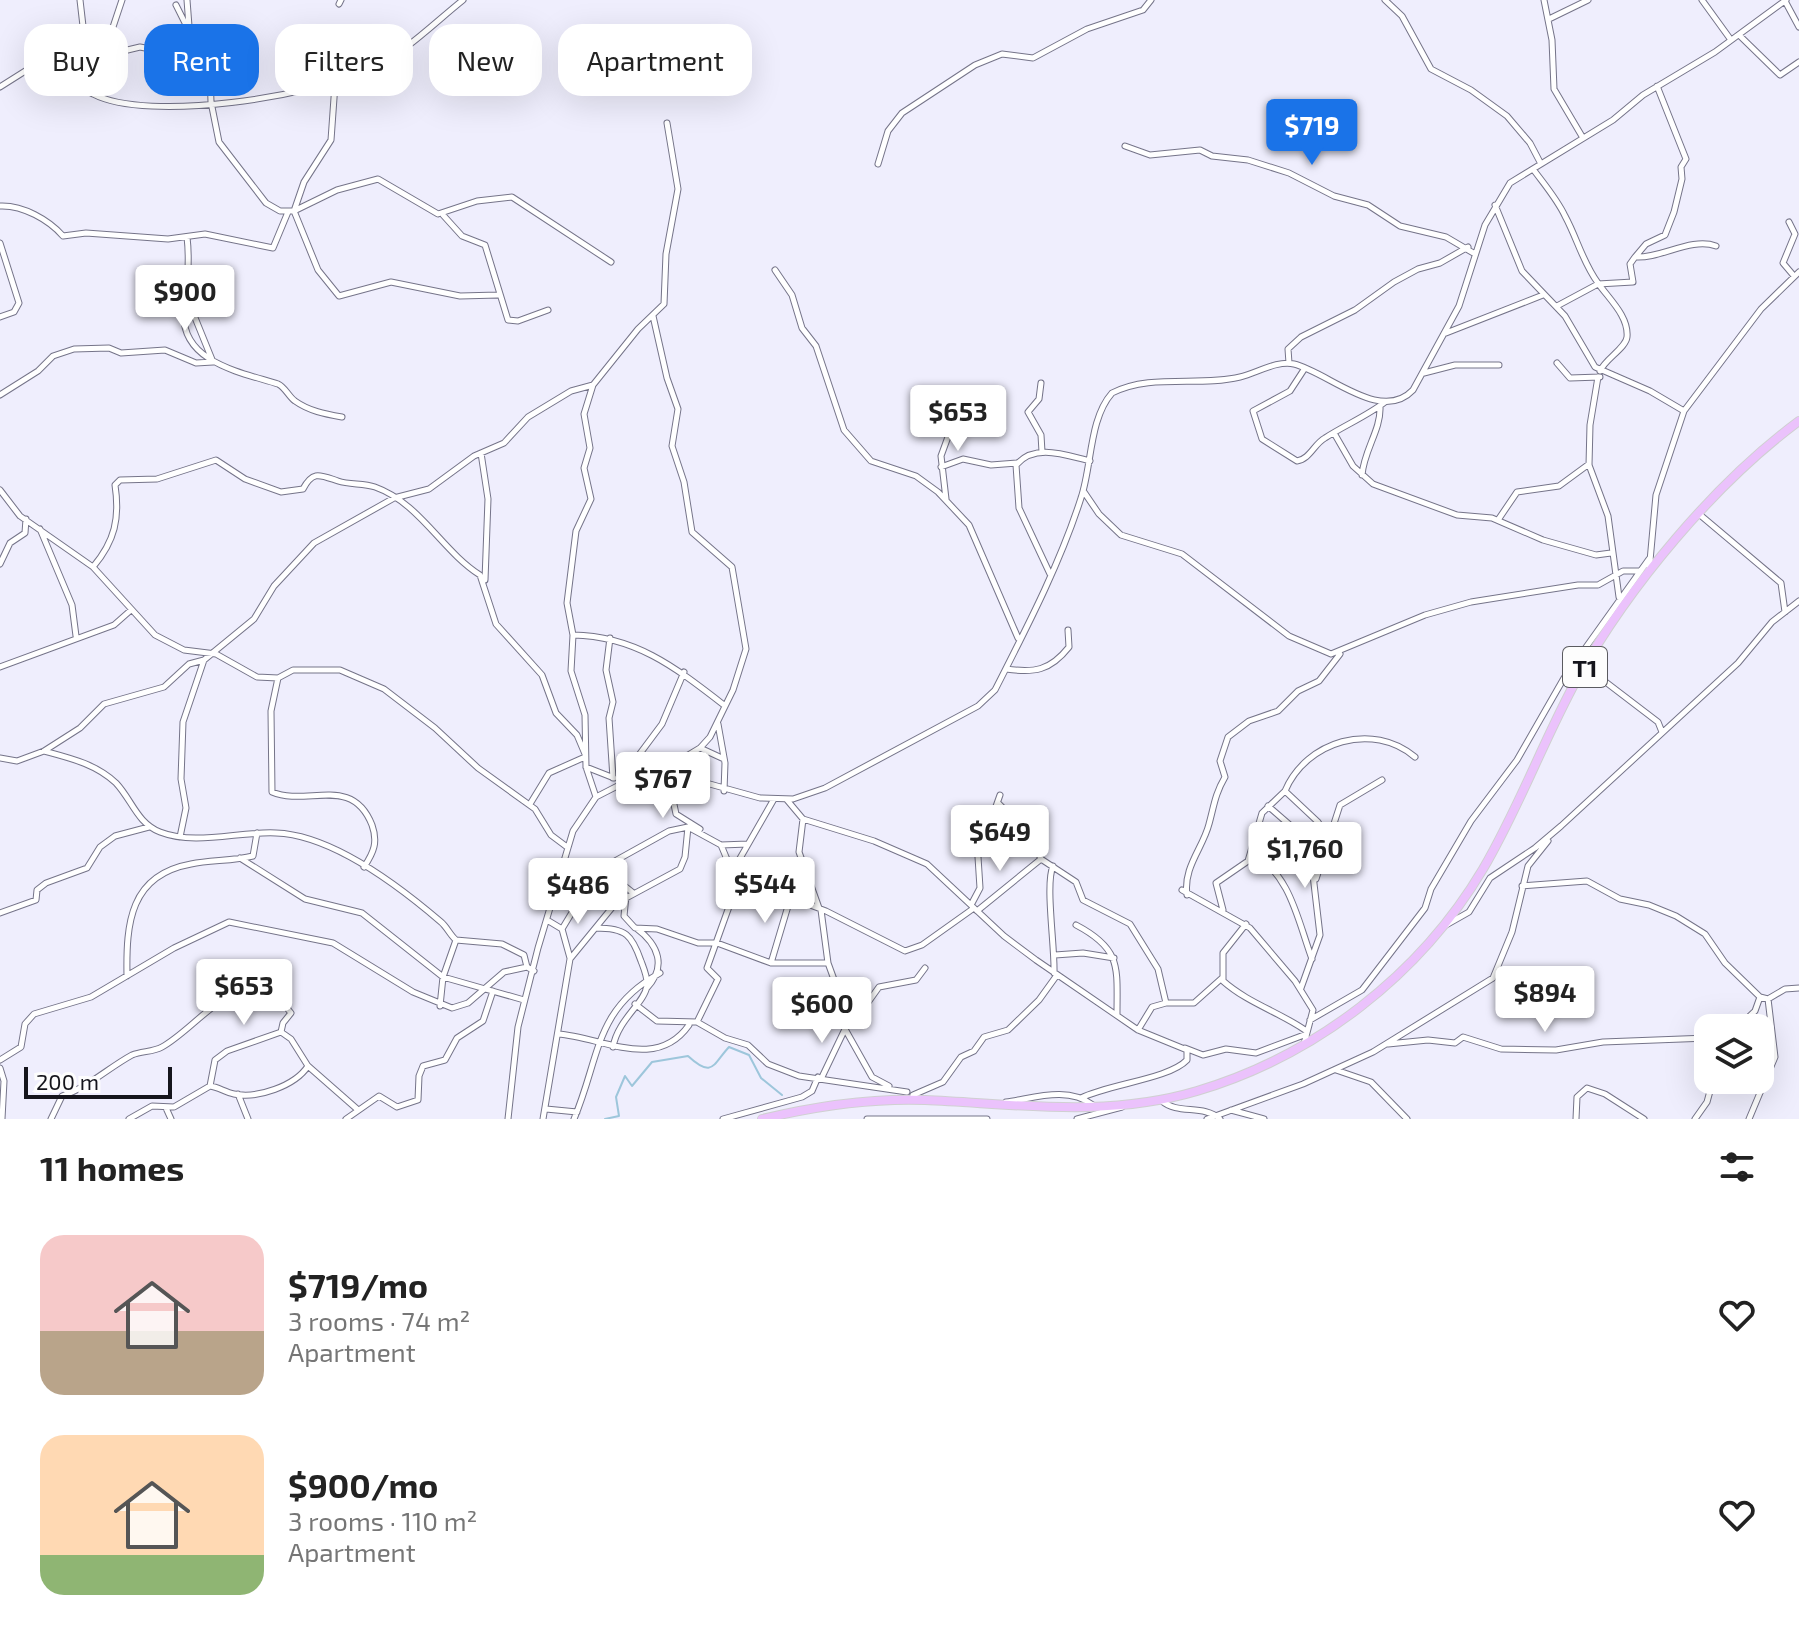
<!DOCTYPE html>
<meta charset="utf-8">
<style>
body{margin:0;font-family:"Exo 2",sans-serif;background:#f2f2f2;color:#222;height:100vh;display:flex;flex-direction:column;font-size:30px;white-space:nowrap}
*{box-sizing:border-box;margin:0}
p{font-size:26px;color:#767676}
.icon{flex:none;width:44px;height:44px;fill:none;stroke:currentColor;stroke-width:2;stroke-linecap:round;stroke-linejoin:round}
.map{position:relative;height:1119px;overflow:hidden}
.sheet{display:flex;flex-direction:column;background:#fff;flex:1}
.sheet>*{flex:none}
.banner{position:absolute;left:24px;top:24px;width:800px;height:72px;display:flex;gap:16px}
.tools{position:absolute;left:1694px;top:1014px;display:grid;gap:16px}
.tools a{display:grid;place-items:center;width:80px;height:80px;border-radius:16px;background:#fff;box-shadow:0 8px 32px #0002;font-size:40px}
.scale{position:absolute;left:24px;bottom:20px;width:148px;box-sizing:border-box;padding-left:8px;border:4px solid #15151c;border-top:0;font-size:22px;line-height:28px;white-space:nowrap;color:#15151c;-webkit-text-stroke:6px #fdfdfd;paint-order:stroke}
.price{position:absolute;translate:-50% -68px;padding:0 18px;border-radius:8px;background:#fff;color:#222;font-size:26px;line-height:52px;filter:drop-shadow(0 2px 4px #0008)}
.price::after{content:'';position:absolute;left:50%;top:48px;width:24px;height:18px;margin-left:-12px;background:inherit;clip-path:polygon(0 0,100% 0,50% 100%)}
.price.active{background:#1a73e8;color:#fff}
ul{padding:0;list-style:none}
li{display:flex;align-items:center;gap:24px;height:200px;padding:0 40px}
li span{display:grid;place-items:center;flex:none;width:224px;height:160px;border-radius:24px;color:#555}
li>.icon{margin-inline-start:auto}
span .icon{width:96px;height:96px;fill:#fffc;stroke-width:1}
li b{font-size:34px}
h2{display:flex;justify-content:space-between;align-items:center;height:96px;padding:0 40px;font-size:34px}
.chip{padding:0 28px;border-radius:24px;background:#fff;box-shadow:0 8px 32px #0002;font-size:28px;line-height:72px}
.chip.active{background:#1a73e8;color:#fff}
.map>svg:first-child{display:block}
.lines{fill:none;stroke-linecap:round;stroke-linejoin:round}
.stream{stroke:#9dc6db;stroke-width:2}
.minor-casing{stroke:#757489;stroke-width:7}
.highway-casing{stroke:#d0d0d2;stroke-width:10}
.minor{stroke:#fff;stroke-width:5}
.highway{stroke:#ebc2fc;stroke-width:8}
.labels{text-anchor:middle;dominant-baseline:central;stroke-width:6;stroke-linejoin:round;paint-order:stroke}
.shield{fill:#fdfdfd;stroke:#5b5b60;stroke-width:2}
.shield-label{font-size:24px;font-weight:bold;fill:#15151c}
</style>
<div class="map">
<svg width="1799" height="1119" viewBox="0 0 1799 1119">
<rect width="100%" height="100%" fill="#efeefd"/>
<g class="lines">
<path class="stream" d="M 605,1119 L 619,1116 L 616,1097 L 625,1076 L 632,1086 L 652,1062 L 688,1056 C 713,1079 713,1064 729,1047 L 749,1055 L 761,1078 L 782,1095"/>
<g class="minor-casing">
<path id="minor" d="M 187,0 L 189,26
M 1385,0 L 1402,16 L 1431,69 L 1471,90 L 1507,116 L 1530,143 L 1541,164
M 1544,0 L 1552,40 L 1554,89 L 1583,138
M 1702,0 L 1731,40
M 1785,1 L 1799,27
M 339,4 L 341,0
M 176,5 L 210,73 L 211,102 L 219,142 L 266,203 L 280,211 L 294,211 L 337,190 L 378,179 L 438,214 L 477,201 L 512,197 L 611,262
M 1549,19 L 1588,0
M 1739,35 L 1780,75 L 1799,62
M 105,48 L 115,53 L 140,47 L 166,52 L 176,50 L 194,37
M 53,57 C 63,71 77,87 93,94 C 149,123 314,96 370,69 C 405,53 433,24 463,0
M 56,62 L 95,59 L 108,42 L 122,0
M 335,84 L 331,140 L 304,182 L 294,211 L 318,270 L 339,296 L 391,282 L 460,296 L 498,295
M 0,87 L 76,39 L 83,26 L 80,0
M 1125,146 L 1150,155 L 1200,150 L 1212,156 L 1248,160 L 1289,173 L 1334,196 L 1368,205 L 1400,226 L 1446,237 L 1475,254
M 878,164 L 888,131 L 902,113 L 975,65 L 1002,54 L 1033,58 L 1087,29 L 1143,10 L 1151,0
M 1533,169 C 1544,184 1557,199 1565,216 C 1577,238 1583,263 1598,283 C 1608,298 1629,316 1627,337 C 1626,348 1605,359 1600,371
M 1495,205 L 1522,271 L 1565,316 L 1595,367 L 1650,391 L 1684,411
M 0,206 C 23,205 49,220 63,236 L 86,233 L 168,239 L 205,234 L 273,248 L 288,212
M 443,215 L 462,236 L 485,245 L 508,320 L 518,321 L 548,310
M 1789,222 L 1795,234 L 1783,263 L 1794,276
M 187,237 C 190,262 187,285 184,310 C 179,363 244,373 278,384 C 285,387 289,397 295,401 C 309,411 325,414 342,417
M 0,243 L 19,303 L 14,312 L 0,317
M 1635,257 L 1646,244 L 1665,235 L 1674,212 L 1682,179 L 1681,167 L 1686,159 L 1657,86
M 775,270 L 792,295 L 802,328 L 816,346 L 844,430 L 871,461 L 916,476 L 938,492 L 969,525 L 1018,638
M 1557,306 L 1598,284 L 1633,282 L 1630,264 L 1635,257 C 1660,259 1691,237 1716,246
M 653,316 L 667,378 L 678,409 L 672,446 L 684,482 L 692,532 L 732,567 L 746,649 L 733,690 L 710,737 L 700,748 L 655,775
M 1446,333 L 1543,295
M 1289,363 L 1288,349 L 1301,337 L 1355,310 L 1394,282 L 1418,269 L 1440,263 L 1468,247
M 1557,363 L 1570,378 L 1600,377
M 1305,368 L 1290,391 L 1253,411 L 1262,439 L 1297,461 C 1310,459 1314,444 1325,438 C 1345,425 1367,416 1385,402
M 1424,373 L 1455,365 L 1499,365
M 1598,377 L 1590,425 L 1589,465 L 1608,516 L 1619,597
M 1041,383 L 1039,399 L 1028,412 L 1041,435 L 1042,452
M 593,385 L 584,414 L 590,448 L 584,468 L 591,499 L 576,531 L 567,603 L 573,635 L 571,671 L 585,715 L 586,767 L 596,797
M 0,395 L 38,371 L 53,356 L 74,349 L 109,348 L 121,353 L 165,350 L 196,363 L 213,362 L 187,298
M 1334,433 L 1353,466 L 1373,484 L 1457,515 L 1492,518 L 1543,540 L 1596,555 L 1611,553
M 481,453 L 488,499 L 485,580
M 941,467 L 963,459 L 991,465 L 1017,463
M 1362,475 C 1364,450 1381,430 1380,407
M 0,490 L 20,516 L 93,567 L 155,635 L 184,650 L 216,654 L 257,677 L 278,678 L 293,670 L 340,670 L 384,689 L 435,728 L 478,768 L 535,809 L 551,835 L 567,847
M 1084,492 L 1099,514 L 1121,535 L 1182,554 L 1289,636 L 1331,654 L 1425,615 L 1471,602 L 1578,585 L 1598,585 L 1623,571 L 1639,571
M 946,499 L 941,456 L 960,404
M 1699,514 L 1781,583 L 1785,612
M 1498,520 L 1517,492 L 1559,486 L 1589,464
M 40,529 L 72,605 L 76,636
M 0,564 L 10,543 L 25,533 L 26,519
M 93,567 C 115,541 120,518 115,485 L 120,480 L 157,479 L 216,460 L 245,479 L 281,492 L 303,489 C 313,470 320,475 338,481 C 350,485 363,483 375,487 C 420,503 442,551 480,575 L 496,624 L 542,675 L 556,713 L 577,735 L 585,754
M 1649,572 L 1656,495 L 1684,411 L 1761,309 L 1799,272
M 1050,574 L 1019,508 L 1016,465 C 1035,443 1065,455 1090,461
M 573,635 C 636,636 676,668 724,705
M 610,638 L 606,670 L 613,702 L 609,718 L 613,778
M 0,667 L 114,625 L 131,610
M 1586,667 L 1658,722 L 1662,732
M 1006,669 C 1034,673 1050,671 1069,647 L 1068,630
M 278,678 L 271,711 L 272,792 C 307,807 352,774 372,825 C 378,842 374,852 364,867
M 718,724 L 725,763 L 724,791
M 700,748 L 724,759
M 44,751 C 70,758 96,764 116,783 C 132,800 137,823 160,832 C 196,846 239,831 276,833 C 333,835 399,886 441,922 C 447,927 450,935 456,940 L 502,944 L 524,955 L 527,967 L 534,971
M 0,758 L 17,761 L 44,751 L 80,728 L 104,704 L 164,687 L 189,664 L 204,660
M 586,767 L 614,778
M 668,776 L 676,814 L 700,829
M 621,779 L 662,724 L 684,672
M 787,800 L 803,819 L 874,841 L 927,864 L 1004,936 L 1036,960 L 1138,1030 L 1187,1050 L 1187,1060 C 1169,1079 1109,1084 1081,1098
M 998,803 L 1031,836 L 1041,859 L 1076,882 L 1083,900 L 1130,924 L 1158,969 L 1166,1003
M 530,804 L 549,773 L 585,757
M 1268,806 L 1299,833 L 1311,858 L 1320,935 L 1301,988
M 803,819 L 799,852 L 819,908
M 180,837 L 186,808 L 181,779 L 183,722 L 204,660 L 254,619 L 274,586 L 314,543 L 394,498 L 429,489 L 474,456 L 504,443 L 528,417 L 571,391 L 593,385 L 638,329 L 664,304 L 666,254 L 678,189 L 667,123
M 1329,840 L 1318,822 L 1285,791 C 1306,741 1373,721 1415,757
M 721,845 L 734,876 L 826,911 L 905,951 L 922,945 L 974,908
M 1252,852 C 1291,876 1297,918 1312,959
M 240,858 L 305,899 L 362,913 L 443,977 L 524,1000
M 1053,866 C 1045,884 1055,947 1054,973
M 602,868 L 632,892
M 734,874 L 770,873 L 802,862
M 1316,879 L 1340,805 L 1382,780
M 1522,886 L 1587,881 L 1620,899 L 1649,905 L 1676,916 L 1705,934 L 1725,963 L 1760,997 L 1768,999 L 1785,989 L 1799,988
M 1182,890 L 1250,928 L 1295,981 L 1313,1010 L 1304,1044
M 1187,895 C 1183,867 1203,848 1209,824 C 1214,806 1215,794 1225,777 L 1220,761 L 1228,737 L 1249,721 L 1278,711 L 1298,691 L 1319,681 L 1340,654
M 626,896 L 624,916 L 635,928 L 657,929 L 698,943 L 717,943 L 771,963 L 828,963
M 971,905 L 980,888 L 978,857 L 1000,795
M 821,910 L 828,963 L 844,1007 L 845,1029 L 872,1077 L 889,1086
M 1223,910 L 1216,883 L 1248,861 L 1262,813 L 1285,791
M 977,911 L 1041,859
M 0,913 L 36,900 L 37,890 L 46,883 L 87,868 L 100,847 L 115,836 L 149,827
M 547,920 L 562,929 L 570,958
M 1246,924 L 1223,953 L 1223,981 C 1248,1003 1279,1012 1305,1030
M 1076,925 C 1122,949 1117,968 1117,1014
M 1446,925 L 1469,912 L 1490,878 L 1535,848 L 1561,826 L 1738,663 L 1772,622 L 1799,601
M 596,928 C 626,928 632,935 641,961 C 644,969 648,978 647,986 C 644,1004 618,1019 613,1047
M 636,928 C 659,945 667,967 646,989
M 562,929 L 597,871 L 669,831 L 688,827 L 721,845 L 748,844
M 1055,955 L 1083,953 L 1114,958
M 771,963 L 791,896
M 127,976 C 126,923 130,875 191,864 C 211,860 233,861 253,856 L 257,833
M 635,1004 L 657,1021 L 697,1022 L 725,1038 L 748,1045 L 768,1064 L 799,1076 L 907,1092
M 440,1006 L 443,977 L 456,940
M 845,1017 L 859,1015 L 879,987 L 916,980 L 925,968
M 1310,1020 L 1362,990 L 1425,908 L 1431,889 L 1471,821 L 1517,760 L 1564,678 L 1649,559
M 697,1022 L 718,979 L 707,968 L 735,890 L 735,867 L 774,799
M 1737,1028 L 1755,1011 L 1760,997
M 1138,1030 L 1152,1007 L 1166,1003 L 1194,1003 L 1222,978
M 558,1034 C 602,1037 656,1072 689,1025
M 1388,1044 L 1428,1040 L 1455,1043 L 1463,1037 L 1501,1049 L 1556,1050 L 1603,1042 L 1708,1038
M 1185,1048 L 1203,1055 L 1226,1049 L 1256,1053 L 1304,1035
M 0,1060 L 21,1047 L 25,1024 L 34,1014 L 91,997 L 174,948 L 229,922 L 333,943 L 413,992 L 452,1008 L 468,1003 L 504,972 L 527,967
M 0,1068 L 4,1081 L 2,1119
M 1336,1070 L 1371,1082 L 1407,1119
M 822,1077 L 845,1029
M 210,1086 C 218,1087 225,1092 234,1094 C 257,1099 295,1086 308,1066
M 238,1094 L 248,1119
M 913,1095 L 943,1082 L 961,1057 L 974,1051 L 984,1037 L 1008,1030 L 1039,1000 L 1057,975
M 1162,1101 C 1178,1115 1203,1104 1220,1119
M 1006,1102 C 1035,1098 1067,1086 1093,1105
M 166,1108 L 171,1119
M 546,1109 L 577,1112
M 1231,1110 L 1264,1119
M 51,1119 L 62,1096 C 89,1087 108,1068 132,1055 C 142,1051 153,1052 162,1047 C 201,1026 245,952 291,1013 L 283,1023 L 281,1032
M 129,1119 L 152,1106 L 174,1107 L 210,1086 L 215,1060 L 227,1051 L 281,1032 L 291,1039 L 308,1066 L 357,1109
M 346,1119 L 379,1096 L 397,1107 L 418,1100 L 419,1076 L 423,1066 L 445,1060 L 457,1038 L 483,1021 L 493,991
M 508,1119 L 518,1027 L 538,948 L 573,831 L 596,797 L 635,777 L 654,775 L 699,781 L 760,798 L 793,799 L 825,788 L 978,706 L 995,690 C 1026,629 1060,564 1081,498 C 1092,466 1089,419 1112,393 C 1151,373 1199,387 1240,377 C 1257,373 1277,360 1294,364 C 1328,372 1381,424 1413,390 L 1459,306 L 1485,225 L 1510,183 L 1613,120 L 1643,95 L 1715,52 L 1786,0
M 543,1119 L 570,959 L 615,904 L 680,869 L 685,857 L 688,827
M 574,1119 C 600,1058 594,1009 660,973
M 723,1119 L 802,1097 L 812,1091 L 818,1077
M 867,1119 L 987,1119
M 1077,1119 L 1122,1107
M 1207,1119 L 1303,1084 L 1373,1052 L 1493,978 L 1512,932 L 1528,866 L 1548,841
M 1576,1119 L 1577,1097 L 1587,1088 L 1605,1094 L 1644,1119
M 1695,1119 L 1707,1102 L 1713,1080
M 1749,1119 L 1775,1057 L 1768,999"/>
</g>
<g class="highway-casing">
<path id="highway" d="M 762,1119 C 816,1106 870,1098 925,1100 C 1018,1104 1106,1118 1197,1091 C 1315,1056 1420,975 1483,869 C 1519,808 1543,741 1577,679 C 1629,586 1714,484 1799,421"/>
</g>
<use href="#minor" class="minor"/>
<use href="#highway" class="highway"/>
</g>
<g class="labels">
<rect class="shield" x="1563" y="647" width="44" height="40" rx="6"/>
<g class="shield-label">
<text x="1585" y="667">T1</text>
</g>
</g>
</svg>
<div class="tools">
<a><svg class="icon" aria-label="layers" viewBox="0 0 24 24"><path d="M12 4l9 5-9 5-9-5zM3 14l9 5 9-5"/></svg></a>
</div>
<div class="scale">200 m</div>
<b class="price active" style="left:1312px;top:167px">$719</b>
<b class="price" style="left:185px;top:333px">$900</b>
<b class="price" style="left:958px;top:453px">$653</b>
<b class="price" style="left:663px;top:820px">$767</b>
<b class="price" style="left:1000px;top:873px">$649</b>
<b class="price" style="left:1305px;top:890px">$1,760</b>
<b class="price" style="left:765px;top:925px">$544</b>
<b class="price" style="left:578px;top:926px">$486</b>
<b class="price" style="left:244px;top:1027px">$653</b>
<b class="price" style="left:1545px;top:1034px">$894</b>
<b class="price" style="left:822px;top:1045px">$600</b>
<div class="banner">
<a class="chip">Buy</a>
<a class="chip active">Rent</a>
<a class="chip">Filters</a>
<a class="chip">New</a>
<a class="chip">Apartment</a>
</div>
</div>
<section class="sheet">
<h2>11 homes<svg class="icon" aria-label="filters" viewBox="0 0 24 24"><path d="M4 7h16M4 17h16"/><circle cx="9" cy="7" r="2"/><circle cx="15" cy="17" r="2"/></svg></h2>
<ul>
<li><span style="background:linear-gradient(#f6c9c9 60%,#b9a48a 0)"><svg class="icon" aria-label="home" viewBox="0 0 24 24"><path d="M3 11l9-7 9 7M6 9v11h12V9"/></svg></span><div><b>$719/mo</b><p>3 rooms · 74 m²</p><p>Apartment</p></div><svg class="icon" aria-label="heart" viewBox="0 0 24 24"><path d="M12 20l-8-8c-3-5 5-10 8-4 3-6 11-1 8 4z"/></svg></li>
<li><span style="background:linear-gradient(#ffd9b3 75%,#8fb573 0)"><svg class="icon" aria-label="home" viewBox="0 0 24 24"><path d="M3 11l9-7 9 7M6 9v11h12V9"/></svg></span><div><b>$900/mo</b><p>3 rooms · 110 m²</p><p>Apartment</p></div><svg class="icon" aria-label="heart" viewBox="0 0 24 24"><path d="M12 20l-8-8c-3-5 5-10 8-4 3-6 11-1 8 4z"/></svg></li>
</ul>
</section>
